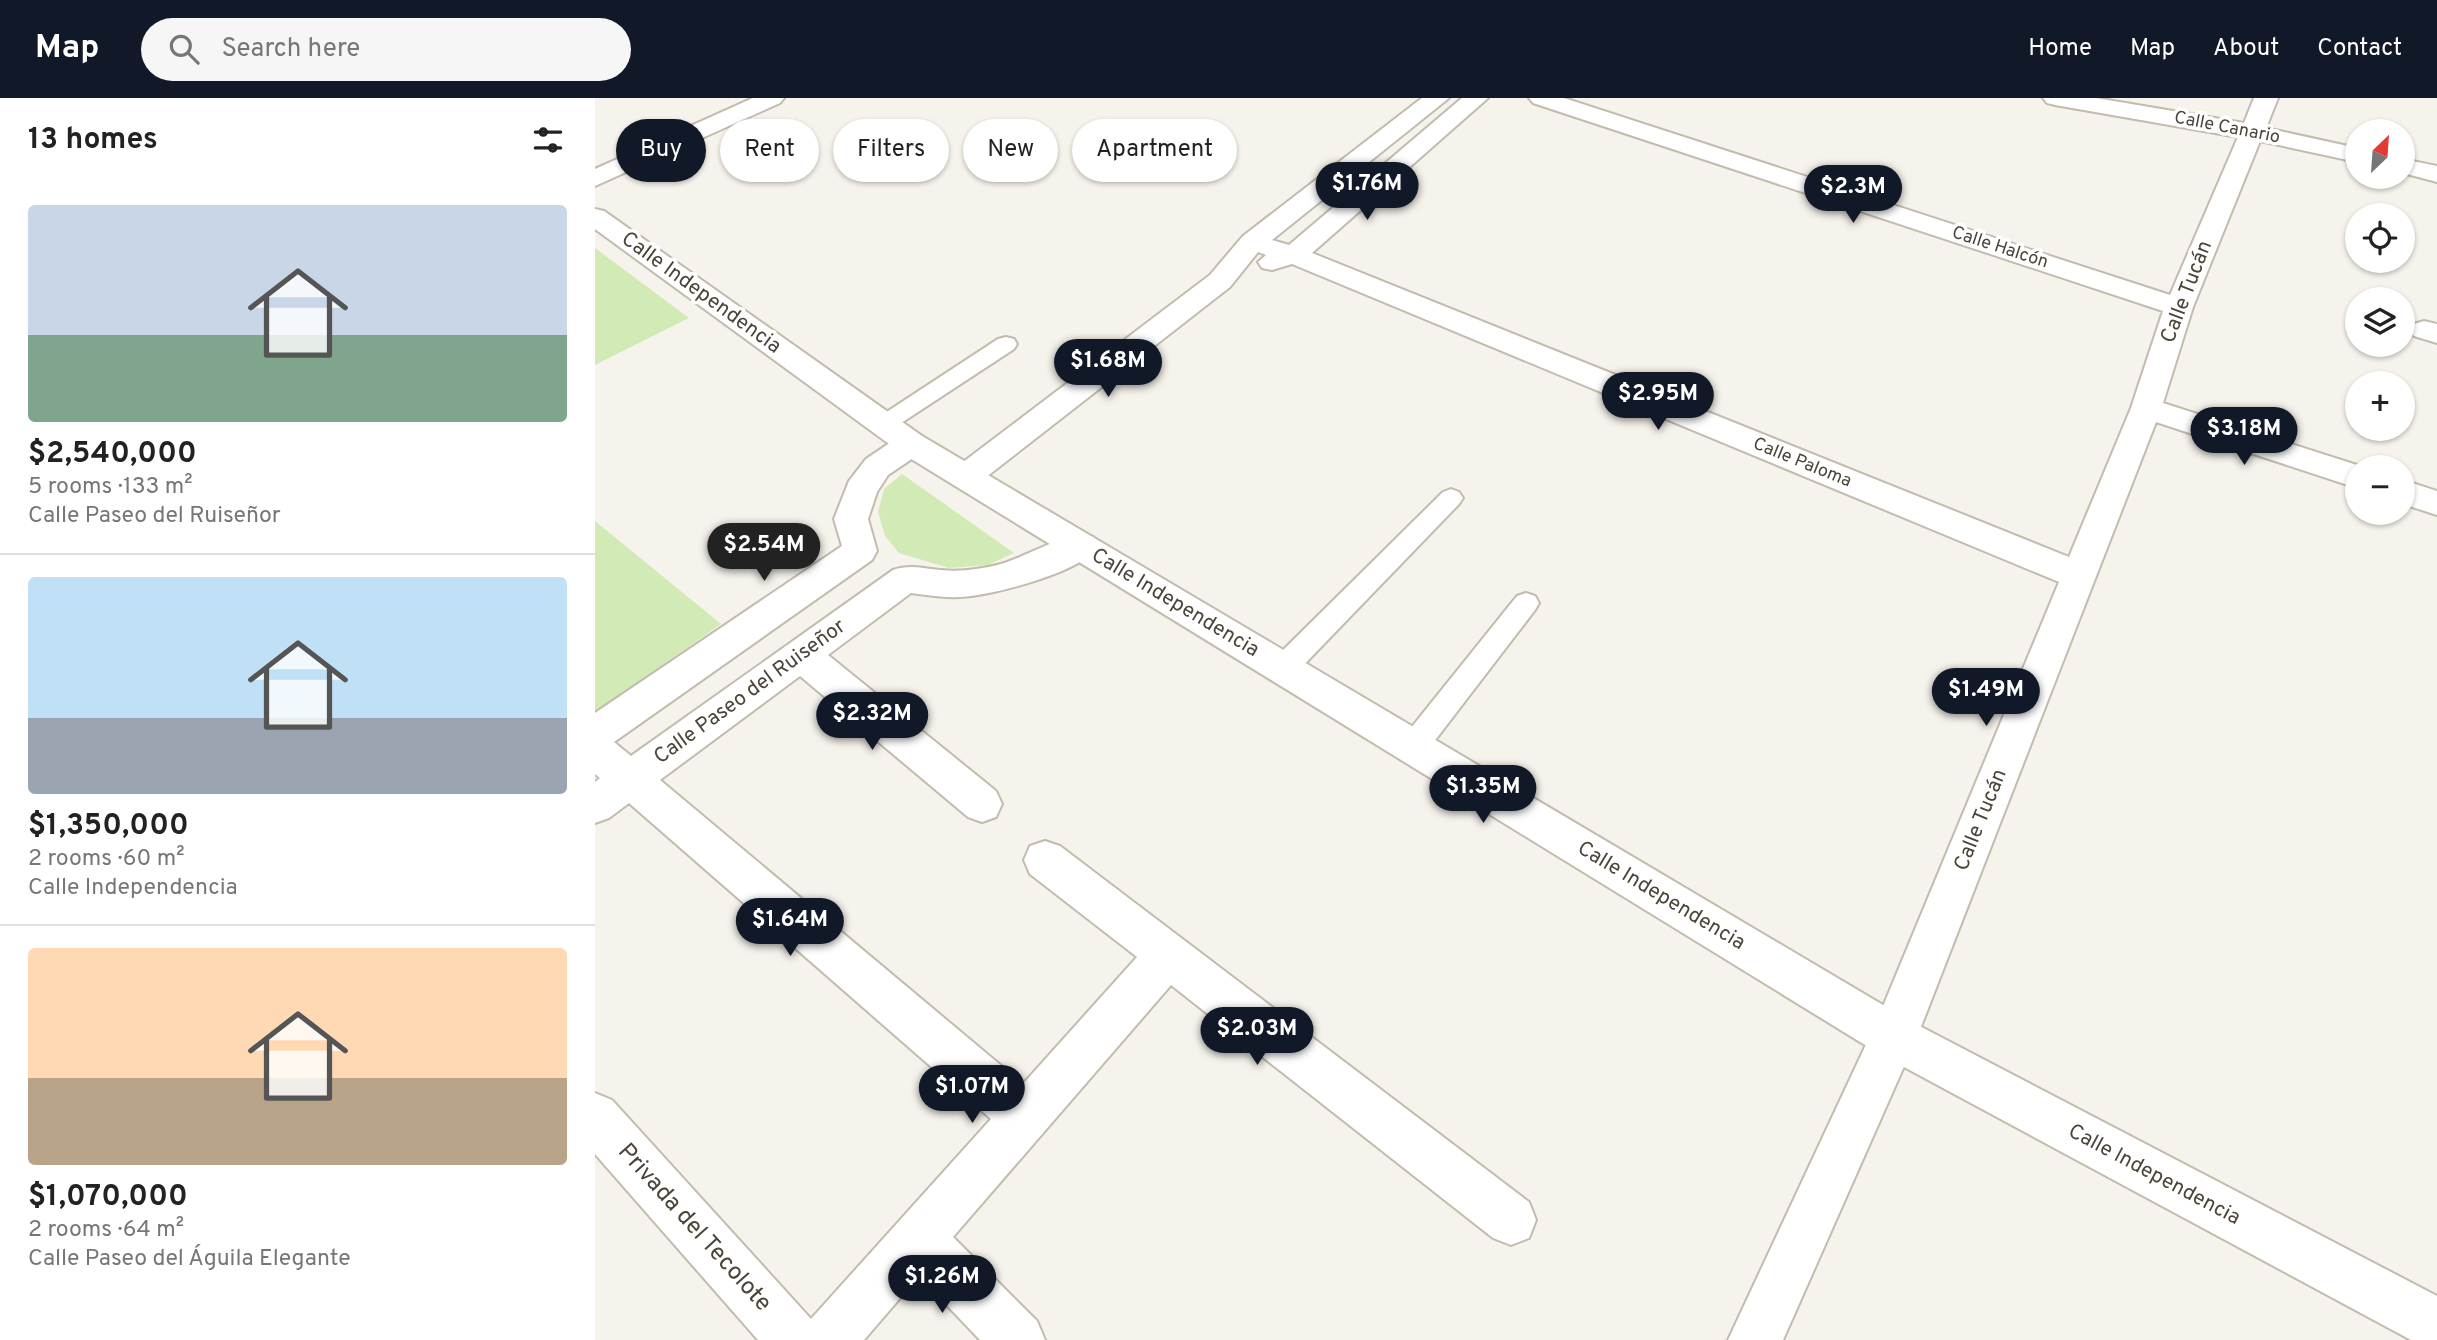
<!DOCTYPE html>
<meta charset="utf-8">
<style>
body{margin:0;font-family:Overpass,sans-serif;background:#f6f6f6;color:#222;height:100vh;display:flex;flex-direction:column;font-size:26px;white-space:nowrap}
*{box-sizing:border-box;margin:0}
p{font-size:23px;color:#767676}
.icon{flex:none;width:38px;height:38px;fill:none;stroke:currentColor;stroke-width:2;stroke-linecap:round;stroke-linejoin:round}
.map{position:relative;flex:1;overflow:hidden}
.sheet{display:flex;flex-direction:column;background:#fff;width:595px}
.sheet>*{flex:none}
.banner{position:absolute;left:21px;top:21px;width:665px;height:63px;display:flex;gap:14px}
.needle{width:46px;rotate:25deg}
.controls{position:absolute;left:1750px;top:21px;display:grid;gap:14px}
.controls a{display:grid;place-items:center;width:70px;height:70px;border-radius:50%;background:#fff;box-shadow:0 2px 5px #0004;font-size:35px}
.price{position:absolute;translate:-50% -60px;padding:0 16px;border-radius:24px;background:#111827;color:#fff;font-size:23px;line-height:46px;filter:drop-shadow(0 2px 4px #0008)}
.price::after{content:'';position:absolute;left:50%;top:42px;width:21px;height:16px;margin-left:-10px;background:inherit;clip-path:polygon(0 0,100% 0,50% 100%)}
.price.current{background:#222;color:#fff}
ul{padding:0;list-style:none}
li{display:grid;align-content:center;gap:14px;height:371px;padding:0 28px}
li+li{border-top:2px solid #e0e0e0}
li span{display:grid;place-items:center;height:217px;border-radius:7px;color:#555}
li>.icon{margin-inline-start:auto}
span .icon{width:126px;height:126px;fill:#fffc;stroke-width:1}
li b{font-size:30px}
h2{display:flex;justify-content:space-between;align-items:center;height:84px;padding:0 28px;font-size:30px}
.chip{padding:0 24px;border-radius:32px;background:#fff;box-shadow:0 2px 5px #0004;font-size:24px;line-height:63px}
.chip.current{background:#111827;color:#fff}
header{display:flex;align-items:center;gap:42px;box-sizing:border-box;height:98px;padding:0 35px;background:#111827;color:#fff}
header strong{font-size:33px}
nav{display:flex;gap:38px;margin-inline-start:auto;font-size:24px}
.search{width:490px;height:63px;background:#f6f6f6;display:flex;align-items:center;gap:18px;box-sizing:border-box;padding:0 24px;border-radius:38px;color:#767676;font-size:26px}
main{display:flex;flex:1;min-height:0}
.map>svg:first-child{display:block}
.green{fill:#d2eab5}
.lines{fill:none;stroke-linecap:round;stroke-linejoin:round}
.service-casing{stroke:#c2bbae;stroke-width:4}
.minor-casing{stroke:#c2bbae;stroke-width:4}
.tertiary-casing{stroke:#c2bbae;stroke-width:4}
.service{fill:#fff;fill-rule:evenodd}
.minor{fill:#fff;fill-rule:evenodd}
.tertiary{fill:#fff;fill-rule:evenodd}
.labels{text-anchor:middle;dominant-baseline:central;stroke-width:7;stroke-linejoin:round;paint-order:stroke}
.far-street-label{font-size:18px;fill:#4b4439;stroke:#fff}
.street-label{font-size:21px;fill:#4b4439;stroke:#fff}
.near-street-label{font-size:24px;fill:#4b4439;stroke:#fff}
</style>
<header>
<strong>Map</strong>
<div class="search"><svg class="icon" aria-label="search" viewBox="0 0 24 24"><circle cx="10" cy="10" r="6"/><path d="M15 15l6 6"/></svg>Search here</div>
<nav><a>Home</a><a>Map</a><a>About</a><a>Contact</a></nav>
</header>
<main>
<section class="sheet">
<h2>13 homes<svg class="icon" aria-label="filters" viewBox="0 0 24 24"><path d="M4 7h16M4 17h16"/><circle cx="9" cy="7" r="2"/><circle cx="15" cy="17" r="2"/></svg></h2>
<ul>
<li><span style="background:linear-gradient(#c9d6e8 60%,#7fa58c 0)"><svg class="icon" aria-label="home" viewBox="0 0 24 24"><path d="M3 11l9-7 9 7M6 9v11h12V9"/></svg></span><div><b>$2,540,000</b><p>5 rooms · 133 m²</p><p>Calle Paseo del Ruiseñor</p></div></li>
<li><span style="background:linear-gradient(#bfe0f5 65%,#9aa5b1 0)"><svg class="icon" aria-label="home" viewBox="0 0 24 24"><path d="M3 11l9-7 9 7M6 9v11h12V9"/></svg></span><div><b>$1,350,000</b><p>2 rooms · 60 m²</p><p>Calle Independencia</p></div></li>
<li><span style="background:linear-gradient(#ffd9b3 60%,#b9a48a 0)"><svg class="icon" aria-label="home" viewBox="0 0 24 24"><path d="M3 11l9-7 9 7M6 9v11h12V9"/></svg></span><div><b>$1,070,000</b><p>2 rooms · 64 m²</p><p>Calle Paseo del Águila Elegante</p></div></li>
</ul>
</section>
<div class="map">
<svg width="1842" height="1242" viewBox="0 0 1842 1242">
<rect width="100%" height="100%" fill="#f6f3ec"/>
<path class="green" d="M 0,150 L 94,220 L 0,267 Z
M 307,376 L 419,455 L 393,467 L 354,470 L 304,455 L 290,438 L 283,414 L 289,391 Z
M 0,423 L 126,526 L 0,614 Z"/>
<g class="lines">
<g class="service-casing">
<path id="service" d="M 411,239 L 419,241 L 422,246 L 419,251 L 297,331 L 289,334 L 281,331 L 278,326 L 281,321 L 403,241 Z
M 856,391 L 864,394 L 868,400 L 864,406 L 698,578 L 688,581 L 678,578 L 674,570 L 678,562 L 848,394 Z
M 931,495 L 940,498 L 944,505 L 940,512 L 828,658 L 818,661 L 808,658 L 804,649 L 808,640 L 922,498 Z"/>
</g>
<g class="minor-casing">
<path id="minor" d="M 158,0 L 189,0 L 185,5 L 0,88 L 0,71 Z
M 827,0 L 854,0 L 677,142 L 694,147 L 867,0 L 893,0 L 717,155 L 1474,459 L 1536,310 L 1568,213 L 938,5 L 934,0 L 969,0 L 1575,197 L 1643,39 L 1460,7 L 1452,5 L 1448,0 L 1501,0 L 1649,25 L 1659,0 L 1683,0 L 1671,30 L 1762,50 L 1762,64 L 1665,43 L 1598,209 L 1568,305 L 1768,369 L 1762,369 L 1762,390 L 1561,324 L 1322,939 L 1188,1242 L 1133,1242 L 1282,923 L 1464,484 L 697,166 L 677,172 L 667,170 L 663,164 L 671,157 L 663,154 L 635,189 L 381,387 L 370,391 L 359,387 L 354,379 L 359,371 L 615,177 L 648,138 Z
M 1808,61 L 1842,68 L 1842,84 L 1808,75 Z
M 1829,223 L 1842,226 L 1842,245 L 1819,238 L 1815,232 L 1819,226 Z
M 316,335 L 327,338 L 332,346 L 327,354 L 293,377 L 282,394 L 273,421 L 282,453 L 277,462 L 19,644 L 36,658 L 298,472 C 315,466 329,471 346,472 C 366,474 387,471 406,466 C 432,459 474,431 498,439 L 503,448 C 489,474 395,498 365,499 C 348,500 332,497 316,495 L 233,557 L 401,693 L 407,706 L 401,719 L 387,724 L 373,719 L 205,578 L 65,682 L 428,986 L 542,859 L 435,776 L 429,762 L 435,748 L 450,743 L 465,748 L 934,1104 L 941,1122 L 934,1140 L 916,1147 L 898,1140 L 576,887 L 358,1139 L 442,1223 L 450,1242 L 385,1242 L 324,1178 L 269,1242 L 163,1242 L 0,1056 L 0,995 L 17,1002 L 216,1221 L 396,1021 L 34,705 L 14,720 L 0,725 L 0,684 L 5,680 L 0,676 L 0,615 L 247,448 L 239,421 L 254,383 L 271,361 L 305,338 Z
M 1808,382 L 1842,393 L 1842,417 L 1808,406 Z"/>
</g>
<g class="tertiary-casing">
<path id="tertiary" d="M 0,111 L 9,113 L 327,338 L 1315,923 L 1842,1198 L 1842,1242 L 1816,1242 L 1283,955 L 305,354 L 0,131 Z"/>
</g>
<use href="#service" class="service"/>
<use href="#minor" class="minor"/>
<use href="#tertiary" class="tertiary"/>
</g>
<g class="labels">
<g class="far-street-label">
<text transform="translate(1632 30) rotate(11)">Calle Canario</text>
<text transform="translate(1405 150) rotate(18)">Calle Halcón</text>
<text transform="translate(1207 365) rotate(22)">Calle Paloma</text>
</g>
<g class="street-label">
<text transform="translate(1592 194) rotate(-69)">Calle Tucán</text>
<text transform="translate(106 195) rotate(36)">Calle Independencia</text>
<text transform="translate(580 505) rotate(31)">Calle Independencia</text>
<text transform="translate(155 594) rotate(-36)">Calle Paseo del Ruiseñor</text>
<text transform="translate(1386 722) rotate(-68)">Calle Tucán</text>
<text transform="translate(1066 798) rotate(31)">Calle Independencia</text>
<text transform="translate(1559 1077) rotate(28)">Calle Independencia</text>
</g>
<g class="near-street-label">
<text transform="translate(99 1130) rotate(48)">Privada del Tecolote</text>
</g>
</g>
</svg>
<div class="controls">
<a><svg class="needle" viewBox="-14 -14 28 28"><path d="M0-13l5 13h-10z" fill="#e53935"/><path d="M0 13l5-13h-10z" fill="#767676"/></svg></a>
<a><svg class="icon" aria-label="locate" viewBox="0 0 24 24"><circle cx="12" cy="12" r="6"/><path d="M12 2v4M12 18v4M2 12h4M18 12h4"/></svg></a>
<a><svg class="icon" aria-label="layers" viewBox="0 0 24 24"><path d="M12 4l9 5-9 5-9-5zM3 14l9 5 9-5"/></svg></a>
<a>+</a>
<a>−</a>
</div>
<b class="price" style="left:772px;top:124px">$1.76M</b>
<b class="price" style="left:1258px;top:127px">$2.3M</b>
<b class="price" style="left:513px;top:301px">$1.68M</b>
<b class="price" style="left:1063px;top:334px">$2.95M</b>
<b class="price" style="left:1649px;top:369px">$3.18M</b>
<b class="price current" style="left:169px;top:485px">$2.54M</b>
<b class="price" style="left:1391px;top:630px">$1.49M</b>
<b class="price" style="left:277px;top:654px">$2.32M</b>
<b class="price" style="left:888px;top:727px">$1.35M</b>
<b class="price" style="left:195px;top:860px">$1.64M</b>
<b class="price" style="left:662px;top:969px">$2.03M</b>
<b class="price" style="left:377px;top:1027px">$1.07M</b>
<b class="price" style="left:347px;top:1217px">$1.26M</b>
<div class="banner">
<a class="chip current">Buy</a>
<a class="chip">Rent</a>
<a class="chip">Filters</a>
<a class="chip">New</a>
<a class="chip">Apartment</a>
</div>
</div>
</main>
